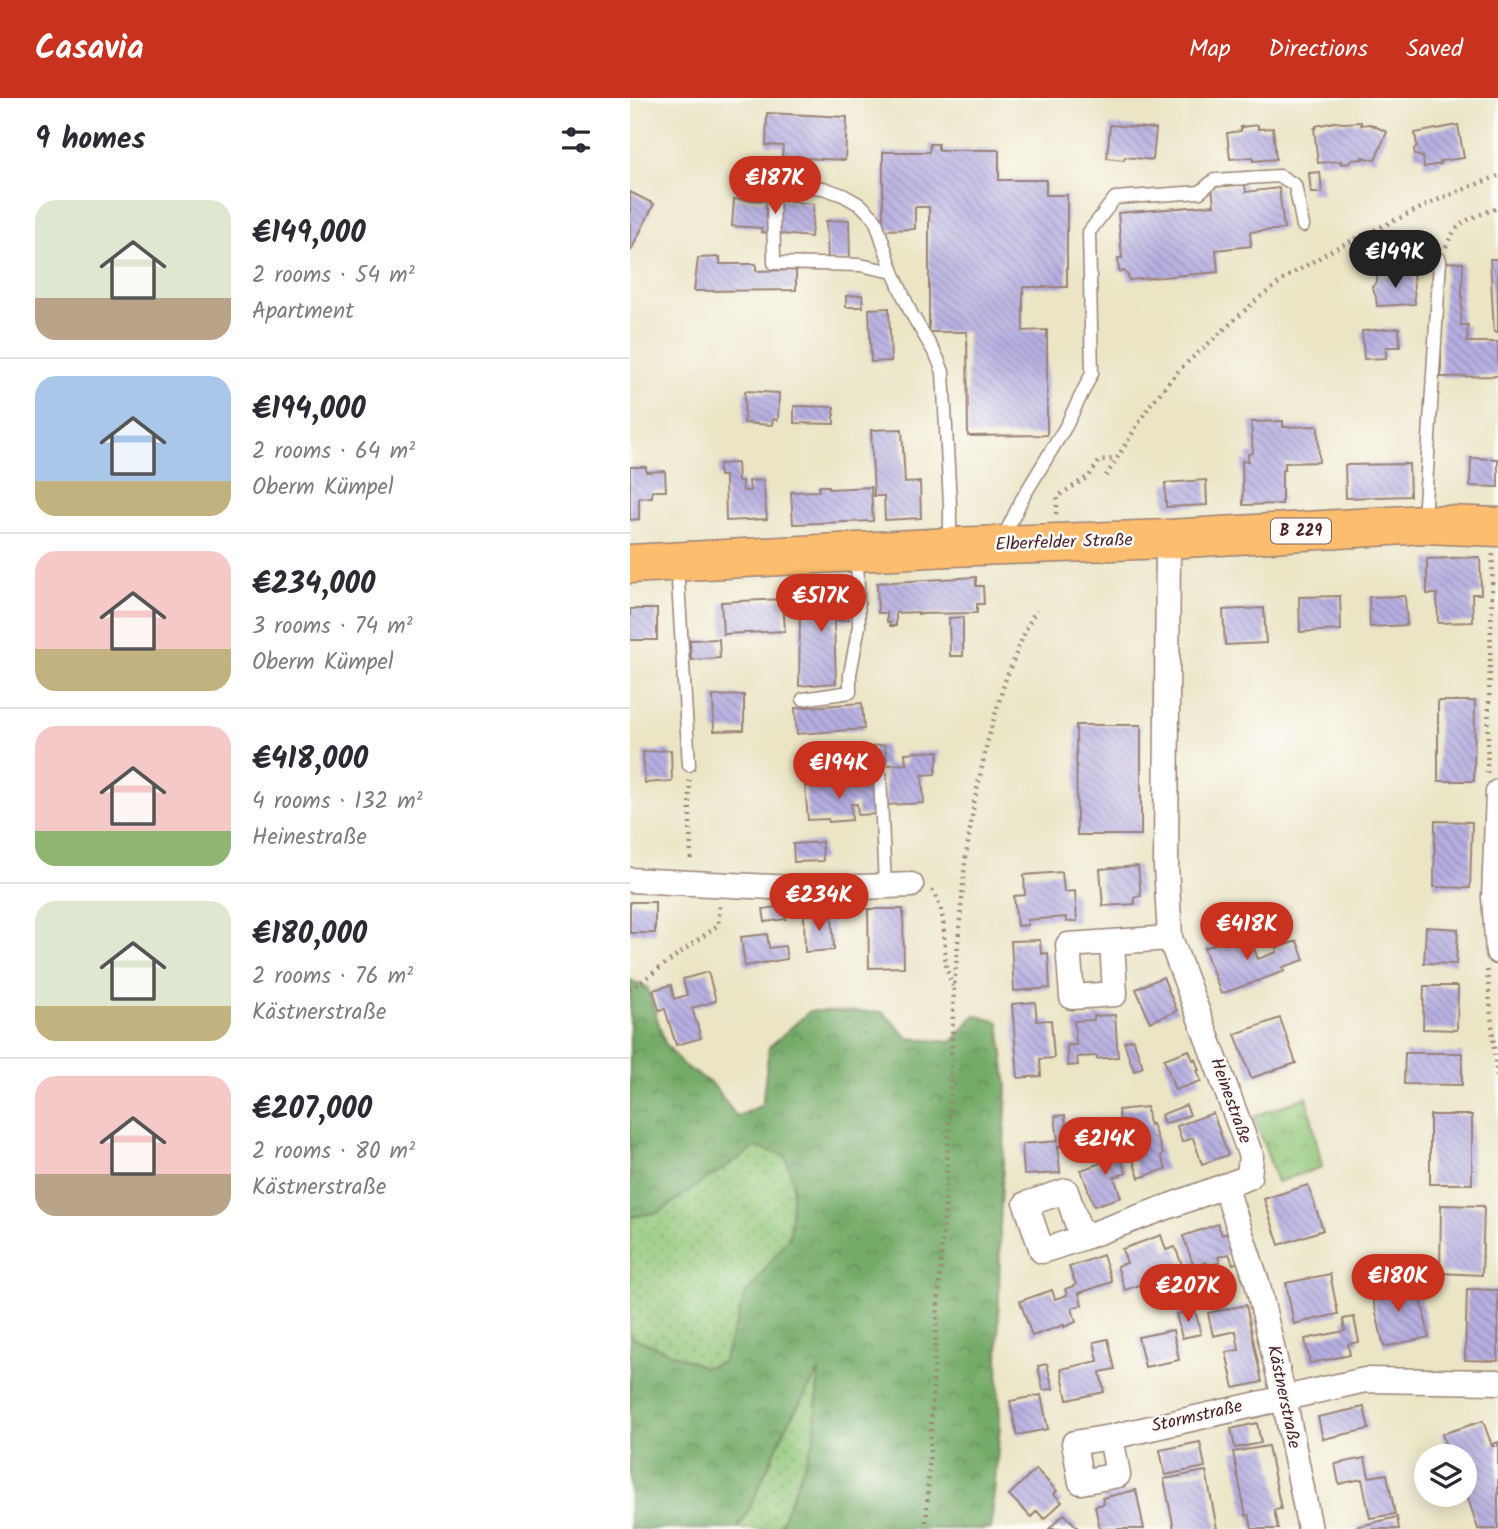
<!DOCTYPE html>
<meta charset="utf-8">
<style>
body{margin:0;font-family:Kalam,sans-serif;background:#f7f7f7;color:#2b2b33;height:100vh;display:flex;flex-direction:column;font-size:26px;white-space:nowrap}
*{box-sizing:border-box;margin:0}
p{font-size:23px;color:#7c7c81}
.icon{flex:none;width:38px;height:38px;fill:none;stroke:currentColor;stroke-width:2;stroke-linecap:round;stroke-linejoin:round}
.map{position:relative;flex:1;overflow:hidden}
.sheet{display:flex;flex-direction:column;background:#fff;width:630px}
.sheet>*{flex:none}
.controls{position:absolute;left:784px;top:1346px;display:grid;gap:14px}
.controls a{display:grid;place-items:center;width:63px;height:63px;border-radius:50%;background:#fff;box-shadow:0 4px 18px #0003;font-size:35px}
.price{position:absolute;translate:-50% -60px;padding:0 16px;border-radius:24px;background:#c8321e;color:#fff;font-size:23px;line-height:46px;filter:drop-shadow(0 2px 4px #0008)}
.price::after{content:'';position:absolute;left:50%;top:42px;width:21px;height:16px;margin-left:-10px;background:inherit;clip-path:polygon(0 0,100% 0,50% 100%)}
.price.current{background:#222;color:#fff}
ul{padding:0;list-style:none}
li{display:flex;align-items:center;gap:21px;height:175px;padding:0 35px}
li+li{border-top:2px solid #e1e1e2}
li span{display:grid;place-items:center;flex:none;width:196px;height:140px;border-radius:21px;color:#555}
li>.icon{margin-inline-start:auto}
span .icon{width:84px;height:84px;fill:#fffc;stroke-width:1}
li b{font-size:30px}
h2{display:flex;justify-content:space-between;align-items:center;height:84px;padding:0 35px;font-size:30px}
header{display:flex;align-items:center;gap:42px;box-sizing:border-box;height:98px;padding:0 35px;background:#c8321e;color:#fff}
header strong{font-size:33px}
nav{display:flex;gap:38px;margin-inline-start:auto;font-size:24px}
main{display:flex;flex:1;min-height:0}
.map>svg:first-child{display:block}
.grass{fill:url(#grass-dots);stroke:#6e7252;stroke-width:2}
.forest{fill:url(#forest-crowns);stroke:#5f654a;stroke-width:2}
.park{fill:url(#park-crowns);stroke:#6e7252;stroke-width:2}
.building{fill:url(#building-back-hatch)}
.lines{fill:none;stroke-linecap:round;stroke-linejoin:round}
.lane-casing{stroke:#9a8278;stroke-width:15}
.street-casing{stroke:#9a8278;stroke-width:27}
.primary-casing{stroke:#9a8278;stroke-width:41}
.path{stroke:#9a8278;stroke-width:4.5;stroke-dasharray:2 5;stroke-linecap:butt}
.lane{stroke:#fff;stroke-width:12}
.street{stroke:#fff;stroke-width:24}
.primary{stroke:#fcbd6e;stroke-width:38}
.labels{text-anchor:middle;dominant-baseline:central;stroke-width:5;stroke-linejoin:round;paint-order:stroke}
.shield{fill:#fdfcf7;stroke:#806168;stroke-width:2}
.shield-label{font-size:16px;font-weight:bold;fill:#4a1f2b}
.street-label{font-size:18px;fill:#4a1f2b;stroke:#fdfcf7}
</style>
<header>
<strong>Casavia</strong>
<nav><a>Map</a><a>Directions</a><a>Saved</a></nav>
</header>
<main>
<section class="sheet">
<h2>9 homes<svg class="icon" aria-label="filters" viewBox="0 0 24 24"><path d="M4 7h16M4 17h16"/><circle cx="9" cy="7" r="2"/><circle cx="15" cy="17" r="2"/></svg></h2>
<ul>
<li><span style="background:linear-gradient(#dfe7d0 70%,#b9a48a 0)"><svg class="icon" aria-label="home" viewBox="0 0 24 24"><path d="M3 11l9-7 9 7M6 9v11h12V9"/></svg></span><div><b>€149,000</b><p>2 rooms · 54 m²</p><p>Apartment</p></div></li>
<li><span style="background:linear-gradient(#a9c7e8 75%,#c2b280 0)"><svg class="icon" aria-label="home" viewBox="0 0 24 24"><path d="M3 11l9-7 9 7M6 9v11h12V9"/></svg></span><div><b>€194,000</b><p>2 rooms · 64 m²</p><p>Oberm Kümpel</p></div></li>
<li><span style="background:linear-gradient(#f6c9c9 70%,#c2b280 0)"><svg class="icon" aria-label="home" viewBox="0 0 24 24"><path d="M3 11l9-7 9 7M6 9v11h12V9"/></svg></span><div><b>€234,000</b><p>3 rooms · 74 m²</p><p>Oberm Kümpel</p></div></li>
<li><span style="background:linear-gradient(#f6c9c9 75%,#8fb573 0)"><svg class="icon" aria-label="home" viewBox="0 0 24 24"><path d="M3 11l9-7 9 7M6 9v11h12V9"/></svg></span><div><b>€418,000</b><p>4 rooms · 132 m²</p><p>Heinestraße</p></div></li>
<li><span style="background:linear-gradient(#dfe7d0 75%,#c2b280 0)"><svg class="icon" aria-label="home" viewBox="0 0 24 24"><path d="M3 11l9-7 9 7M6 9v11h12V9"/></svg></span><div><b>€180,000</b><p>2 rooms · 76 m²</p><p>Kästnerstraße</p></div></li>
<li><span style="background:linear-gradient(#f6c9c9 70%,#b9a48a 0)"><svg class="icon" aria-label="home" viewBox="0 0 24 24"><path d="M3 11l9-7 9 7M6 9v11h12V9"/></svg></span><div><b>€207,000</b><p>2 rooms · 80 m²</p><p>Kästnerstraße</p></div></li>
</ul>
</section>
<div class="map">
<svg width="868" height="1431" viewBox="0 0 868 1431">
<defs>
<pattern id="grass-dots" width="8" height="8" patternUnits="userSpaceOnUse" patternTransform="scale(1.75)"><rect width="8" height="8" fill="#91c678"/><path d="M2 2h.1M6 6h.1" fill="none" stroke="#78a063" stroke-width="1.8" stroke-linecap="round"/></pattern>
<pattern id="forest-crowns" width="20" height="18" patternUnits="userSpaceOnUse" patternTransform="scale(1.75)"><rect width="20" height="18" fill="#74ab68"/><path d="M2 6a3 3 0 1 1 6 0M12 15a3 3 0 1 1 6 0" fill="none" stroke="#618b56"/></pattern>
<pattern id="park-crowns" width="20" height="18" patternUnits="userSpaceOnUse" patternTransform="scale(1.75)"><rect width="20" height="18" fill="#91c678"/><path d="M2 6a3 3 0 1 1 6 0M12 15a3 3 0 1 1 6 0" fill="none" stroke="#78a063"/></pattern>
<pattern id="building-back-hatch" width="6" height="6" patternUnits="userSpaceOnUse" patternTransform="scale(1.75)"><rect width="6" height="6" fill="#b6afe1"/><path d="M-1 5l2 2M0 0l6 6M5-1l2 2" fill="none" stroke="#968eb7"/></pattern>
</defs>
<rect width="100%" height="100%" fill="#fdfcf7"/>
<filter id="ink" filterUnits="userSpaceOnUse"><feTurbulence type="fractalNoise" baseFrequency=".0143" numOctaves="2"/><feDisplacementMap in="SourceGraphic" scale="14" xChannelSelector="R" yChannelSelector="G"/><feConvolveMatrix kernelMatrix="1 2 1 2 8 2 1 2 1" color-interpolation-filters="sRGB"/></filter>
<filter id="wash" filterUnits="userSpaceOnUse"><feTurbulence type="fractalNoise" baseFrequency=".00686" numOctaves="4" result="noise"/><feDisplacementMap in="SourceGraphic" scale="28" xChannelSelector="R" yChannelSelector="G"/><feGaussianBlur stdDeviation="1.57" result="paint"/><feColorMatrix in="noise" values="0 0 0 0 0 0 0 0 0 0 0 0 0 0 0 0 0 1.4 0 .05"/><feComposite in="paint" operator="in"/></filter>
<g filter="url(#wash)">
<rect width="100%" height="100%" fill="#ebe5c6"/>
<path class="grass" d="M 126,1049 L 155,1057 L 163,1082 L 160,1138 L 115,1198 L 106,1226 L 92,1265 L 74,1269 L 2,1240 L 0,1238 L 0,1119 L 30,1114 L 56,1095 Z
M 190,1271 L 184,1342 L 149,1431 L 107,1431 L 116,1418 L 156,1329 Z"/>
<path class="forest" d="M 0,882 L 17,889 L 35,945 L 52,966 L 83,987 L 107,1019 L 132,1007 L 139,949 L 180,913 L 253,914 L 278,940 L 322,944 L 345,917 L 369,924 L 377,989 L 370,1128 L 368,1265 L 370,1326 L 361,1431 L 149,1431 L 184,1342 L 189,1273 L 156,1329 L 116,1418 L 107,1431 L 0,1431 L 0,1238 L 74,1269 L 92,1265 L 106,1226 L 115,1198 L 160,1138 L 163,1082 L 155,1057 L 126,1049 L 56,1095 L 30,1114 L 0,1119 Z"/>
<path class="park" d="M 677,999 L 692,1069 L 647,1084 L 624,1018 Z"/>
<g id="blocks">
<path class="building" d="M 137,15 L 217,19 L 215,62 L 152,59 L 153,48 L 136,47 Z
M 704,24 L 714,25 L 731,24 L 731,27 L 740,26 L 757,34 L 745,62 L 732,59 L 733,61 L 720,62 L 720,65 L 711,66 L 711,63 L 688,65 L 684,30 L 686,30 L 686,28 Z
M 480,27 L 526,31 L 523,62 L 495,59 L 494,62 L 477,60 Z
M 628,27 L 628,31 L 643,30 L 646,61 L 623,63 L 623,59 L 600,61 L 597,35 L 611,33 L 611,29 Z
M 828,27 L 834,60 L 810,63 L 811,66 L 794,69 L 793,59 L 785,57 L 784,51 L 787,48 L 785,35 Z
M 300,46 L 308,46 L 308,52 L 369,52 L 369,82 L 416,82 L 416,97 L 437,97 L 437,189 L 393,189 L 393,233 L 417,232 L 417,337 L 338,338 L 337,234 L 299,234 L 299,109 L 285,109 L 285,131 L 253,132 L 253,54 L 299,54 Z
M 690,74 L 692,95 L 681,95 L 679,75 Z
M 615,86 L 616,94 L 649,90 L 654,131 L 620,134 L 621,148 L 586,152 L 588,174 L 499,182 L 498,177 L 494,173 L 489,174 L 488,160 L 492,160 L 488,115 L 584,107 L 582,89 Z
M 0,94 L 24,106 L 0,154 Z
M 135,100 L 184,106 L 181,139 L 131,134 L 132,130 L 102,128 L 104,101 L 134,103 Z
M 219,122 L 220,162 L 198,163 L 196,123 Z
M 90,159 L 90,166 L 126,166 L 126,173 L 166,172 L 166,192 L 64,193 L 68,160 Z
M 860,161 L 868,161 L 868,234 L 864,234 Z
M 816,164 L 833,165 L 831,227 L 838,227 L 837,244 L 868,244 L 868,278 L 811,279 L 811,241 Z
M 783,176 L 785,206 L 747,208 L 746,199 L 742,189 L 747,184 L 747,178 Z
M 232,197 L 233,209 L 216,209 L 216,198 Z
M 259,210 L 261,263 L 241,264 L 239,211 Z
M 769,230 L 770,249 L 756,249 L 756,260 L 734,261 L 732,233 Z
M 115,293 L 149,295 L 148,322 L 143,321 L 142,327 L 114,325 Z
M 164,308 L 204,309 L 204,326 L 164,325 Z
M 653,323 L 653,329 L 688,328 L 689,364 L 655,365 L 655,372 L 652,372 L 652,406 L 613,407 L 612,363 L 618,363 L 618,356 L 623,355 L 621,324 Z
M 272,331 L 275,385 L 290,384 L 291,420 L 255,422 L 254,398 L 244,398 L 241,332 Z
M 841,360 L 868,361 L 868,389 L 840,388 Z
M 107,365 L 108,383 L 112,383 L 113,393 L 120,393 L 119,383 L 133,382 L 137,421 L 96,423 L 95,378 L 89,378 L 89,366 Z
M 779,366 L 780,398 L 716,400 L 715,367 Z
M 0,369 L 16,369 L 16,374 L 35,373 L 36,393 L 22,393 L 22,399 L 9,400 L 9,421 L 0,422 Z
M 576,382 L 577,407 L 536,409 L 535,385 Z
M 189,388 L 199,388 L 199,391 L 241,389 L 243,423 L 163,426 L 161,394 L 189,393 Z
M 850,459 L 851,496 L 842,496 L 843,524 L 808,525 L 807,496 L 797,496 L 797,461 Z
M 346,479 L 346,488 L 353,488 L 354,506 L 347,506 L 347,515 L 288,516 L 288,514 L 266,515 L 266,528 L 260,528 L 260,524 L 257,524 L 257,515 L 248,515 L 247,485 Z
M 217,485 L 219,522 L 204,523 L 206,585 L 169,588 L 170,518 L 181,518 L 179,488 Z
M 710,498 L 711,532 L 670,534 L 669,499 Z
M 775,498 L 777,527 L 740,529 L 739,499 Z
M 153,501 L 155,533 L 93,536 L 91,504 Z
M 634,510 L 636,545 L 595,547 L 593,512 Z
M 0,511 L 27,511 L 27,542 L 0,542 Z
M 333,519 L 333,558 L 320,558 L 319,520 Z
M 89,541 L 90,560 L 61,562 L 60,542 Z
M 114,597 L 114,632 L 84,633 L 83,598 Z
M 808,603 L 845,603 L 844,683 L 808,683 Z
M 232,605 L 234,631 L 167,636 L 165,610 Z
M 446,627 L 511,627 L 511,737 L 447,737 Z
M 255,647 L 257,667 L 276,666 L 275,655 L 309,653 L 305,676 L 292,677 L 294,705 L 256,707 L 254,668 L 244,669 L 243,648 Z
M 41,652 L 42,683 L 15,685 L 13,654 Z
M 224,684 L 224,688 L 245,687 L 246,716 L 228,717 L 227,706 L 221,706 L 222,722 L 199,724 L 198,721 L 178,722 L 175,688 Z
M 805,723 L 842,724 L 840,790 L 804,789 Z
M 192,744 L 193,763 L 164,764 L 163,746 Z
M 508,768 L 511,798 L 504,799 L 505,806 L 473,808 L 470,771 Z
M 432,774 L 434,794 L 445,793 L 447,823 L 436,824 L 436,819 L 397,822 L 398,827 L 387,828 L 384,798 L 395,797 L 394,777 Z
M 0,804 L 25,804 L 25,835 L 0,835 Z
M 154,808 L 156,821 L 135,824 L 133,811 Z
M 238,811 L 273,811 L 274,869 L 239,870 Z
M 202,816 L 204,852 L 175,854 L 174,817 Z
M 796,829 L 828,831 L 826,866 L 794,865 Z
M 618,834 L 628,861 L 647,854 L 646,850 L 667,843 L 674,862 L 653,869 L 655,873 L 591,896 L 574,850 Z
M 137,836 L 139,850 L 155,848 L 157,861 L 115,868 L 111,839 Z
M 410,842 L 411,856 L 418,855 L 420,890 L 384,893 L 381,843 Z
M 78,874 L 86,903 L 62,910 L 71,940 L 46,947 L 35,911 L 29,912 L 23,892 L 41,887 L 44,901 L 57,897 L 53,881 Z
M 533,879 L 547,913 L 520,924 L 506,891 Z
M 794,888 L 828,888 L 827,932 L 793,931 Z
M 405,904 L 407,923 L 421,922 L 424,960 L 410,961 L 411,978 L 388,980 L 382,906 Z
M 485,917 L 488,959 L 467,961 L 467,958 L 447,959 L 448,967 L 438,968 L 437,947 L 446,947 L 444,923 L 464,922 L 464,918 Z
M 650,920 L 666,965 L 621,980 L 605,936 Z
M 503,941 L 513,969 L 504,973 L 494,944 Z
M 559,952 L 563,962 L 565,961 L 569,972 L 567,972 L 571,983 L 545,992 L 534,961 Z
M 775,955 L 832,955 L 832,987 L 774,986 Z
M 556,1007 L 560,1017 L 534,1026 L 531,1017 Z
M 517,1009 L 518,1021 L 520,1027 L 522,1026 L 533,1056 L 531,1058 L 536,1071 L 509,1080 L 490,1023 L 488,1012 Z
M 583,1015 L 598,1057 L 572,1066 L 563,1040 L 552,1044 L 547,1028 Z
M 435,1017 L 438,1048 L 428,1048 L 430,1075 L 394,1077 L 392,1046 L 428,1043 L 425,1018 Z
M 800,1017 L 842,1017 L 842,1086 L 800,1086 Z
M 486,1046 L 496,1075 L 484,1079 L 491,1099 L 464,1108 L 451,1072 L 479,1062 L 474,1050 Z
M 678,1087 L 693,1132 L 649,1147 L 634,1101 Z
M 811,1107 L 854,1108 L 852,1177 L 810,1175 Z
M 588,1126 L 592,1137 L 602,1134 L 612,1163 L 603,1166 L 599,1156 L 588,1159 L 590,1164 L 577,1169 L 576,1164 L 564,1169 L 553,1138 Z
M 531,1137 L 536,1152 L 545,1149 L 554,1172 L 495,1192 L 487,1168 L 497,1165 L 492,1151 Z
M 473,1157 L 482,1184 L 449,1195 L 452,1207 L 442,1210 L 446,1224 L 434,1229 L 434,1227 L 402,1238 L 390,1203 L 422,1192 L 425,1201 L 437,1197 L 435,1191 L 446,1187 L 439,1169 Z
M 700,1176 L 708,1216 L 664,1226 L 656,1185 Z
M 757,1179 L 760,1198 L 789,1191 L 799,1239 L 754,1249 L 738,1180 Z
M 837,1191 L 868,1192 L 868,1263 L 835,1262 Z
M 616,1207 L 632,1284 L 604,1290 L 596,1254 L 609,1252 L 606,1233 L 583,1238 L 578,1215 Z
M 565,1212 L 571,1236 L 552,1240 L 546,1216 Z
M 724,1219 L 729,1244 L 718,1246 L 720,1257 L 680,1265 L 675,1241 L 715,1233 L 713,1221 Z
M 543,1232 L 549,1262 L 515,1269 L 508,1239 Z
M 478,1241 L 485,1271 L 470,1274 L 474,1294 L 437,1302 L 431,1271 L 468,1263 L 464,1244 Z
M 417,1266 L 423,1291 L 413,1292 L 408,1268 Z
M 411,1297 L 418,1331 L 387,1337 L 380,1303 Z
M 734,1309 L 739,1331 L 693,1341 L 688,1319 Z
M 853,1323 L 862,1348 L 864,1348 L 863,1346 L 868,1344 L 868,1431 L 848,1431 L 835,1391 L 835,1358 L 819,1358 L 812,1336 Z
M 627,1325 L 631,1345 L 605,1350 L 601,1331 Z
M 570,1344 L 575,1369 L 535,1377 L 530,1352 Z
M 638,1348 L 651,1411 L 644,1412 L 648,1431 L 622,1431 L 619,1417 L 616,1418 L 603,1354 Z
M 735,1360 L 739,1379 L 757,1376 L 765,1416 L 740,1420 L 732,1381 L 709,1386 L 705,1366 Z
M 406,1371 L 427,1393 L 424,1396 L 432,1404 L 414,1421 L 407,1413 L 401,1419 L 379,1397 Z
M 576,1373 L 587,1431 L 544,1431 L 534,1381 Z
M 506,1392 L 514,1431 L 470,1431 L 465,1408 L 474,1406 L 472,1400 Z
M 434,1416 L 449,1431 L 419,1431 Z
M 767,1419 L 769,1431 L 721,1431 L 721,1430 Z"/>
</g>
</g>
<g filter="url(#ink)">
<use href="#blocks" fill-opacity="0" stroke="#9a8278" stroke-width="2"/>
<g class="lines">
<g class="lane-casing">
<path id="lane" d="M 263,174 L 230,167 L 144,165 L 143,85 L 193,90 L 213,97 L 232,108 L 245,121 L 263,174 L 281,215 L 307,259 L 313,274 L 320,406 L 320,445
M 794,422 L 810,162
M 373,440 L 392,401 L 436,328 L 462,275 L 459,134 L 485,100 L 570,94 L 584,82 L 650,78 L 665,87 L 673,128
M 47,467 L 59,667
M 173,601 L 220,594 L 220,576 L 229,528 L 227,458
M 250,677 L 255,788"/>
</g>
<g class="street-casing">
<path id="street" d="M 868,694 L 864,800 L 868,854
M 0,782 L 182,791 L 281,787
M 482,844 L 485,896 L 442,899 L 438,847 L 540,840
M 595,1088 L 627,1184 L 654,1300 L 680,1431
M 452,1140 L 412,1153 L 396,1106 L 436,1093 L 452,1140 L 619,1079 L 621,1058 L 540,840 L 536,768 L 538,441
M 481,1339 L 488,1377 L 451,1384 L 444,1345 L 481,1339 L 735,1282 L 868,1284"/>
</g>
<g class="primary-casing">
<path id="primary" d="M 0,466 L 320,449 L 538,441 L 794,426 L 868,429"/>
</g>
<path class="path" d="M 816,149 C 827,121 842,120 868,110
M 476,378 L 520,307 L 550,271 L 630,199 L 657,179 L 704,151 L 812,100 L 868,78
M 426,416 L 428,398 L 459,378 L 470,362 L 485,361
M 857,675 L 863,456
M 59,682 L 61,764
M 302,792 C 317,812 313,843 316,867 C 317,874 320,881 323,888
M 857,872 L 868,993
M 0,892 L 88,827 L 90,808
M 296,1431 L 306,1233 L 316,1094 L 324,890 L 335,765 L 344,705 L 358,641 L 375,583 L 396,531 L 406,512"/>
<use href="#lane" class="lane"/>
<use href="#street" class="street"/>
<use href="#primary" class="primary"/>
</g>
</g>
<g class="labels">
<rect class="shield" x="641" y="420.5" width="60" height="25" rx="5"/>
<g class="shield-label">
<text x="671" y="433">B 229</text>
</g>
<g class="street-label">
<text transform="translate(434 445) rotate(-2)">Elberfelder Straße</text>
<text transform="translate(600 1003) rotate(70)">Heinestraße</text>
<text transform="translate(653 1299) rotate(78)">Kästnerstraße</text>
<text transform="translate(567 1319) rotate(-13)">Stormstraße</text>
</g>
</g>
</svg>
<div class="controls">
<a><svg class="icon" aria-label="layers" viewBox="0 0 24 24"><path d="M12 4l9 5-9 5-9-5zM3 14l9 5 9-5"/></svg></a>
</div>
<b class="price" style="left:145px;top:118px">€187K</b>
<b class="price current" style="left:765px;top:192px">€149K</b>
<b class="price" style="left:191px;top:536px">€517K</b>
<b class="price" style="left:209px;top:703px">€194K</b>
<b class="price" style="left:189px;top:835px">€234K</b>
<b class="price" style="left:617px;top:864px">€418K</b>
<b class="price" style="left:475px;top:1079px">€214K</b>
<b class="price" style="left:768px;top:1216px">€180K</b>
<b class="price" style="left:558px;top:1226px">€207K</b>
</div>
</main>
